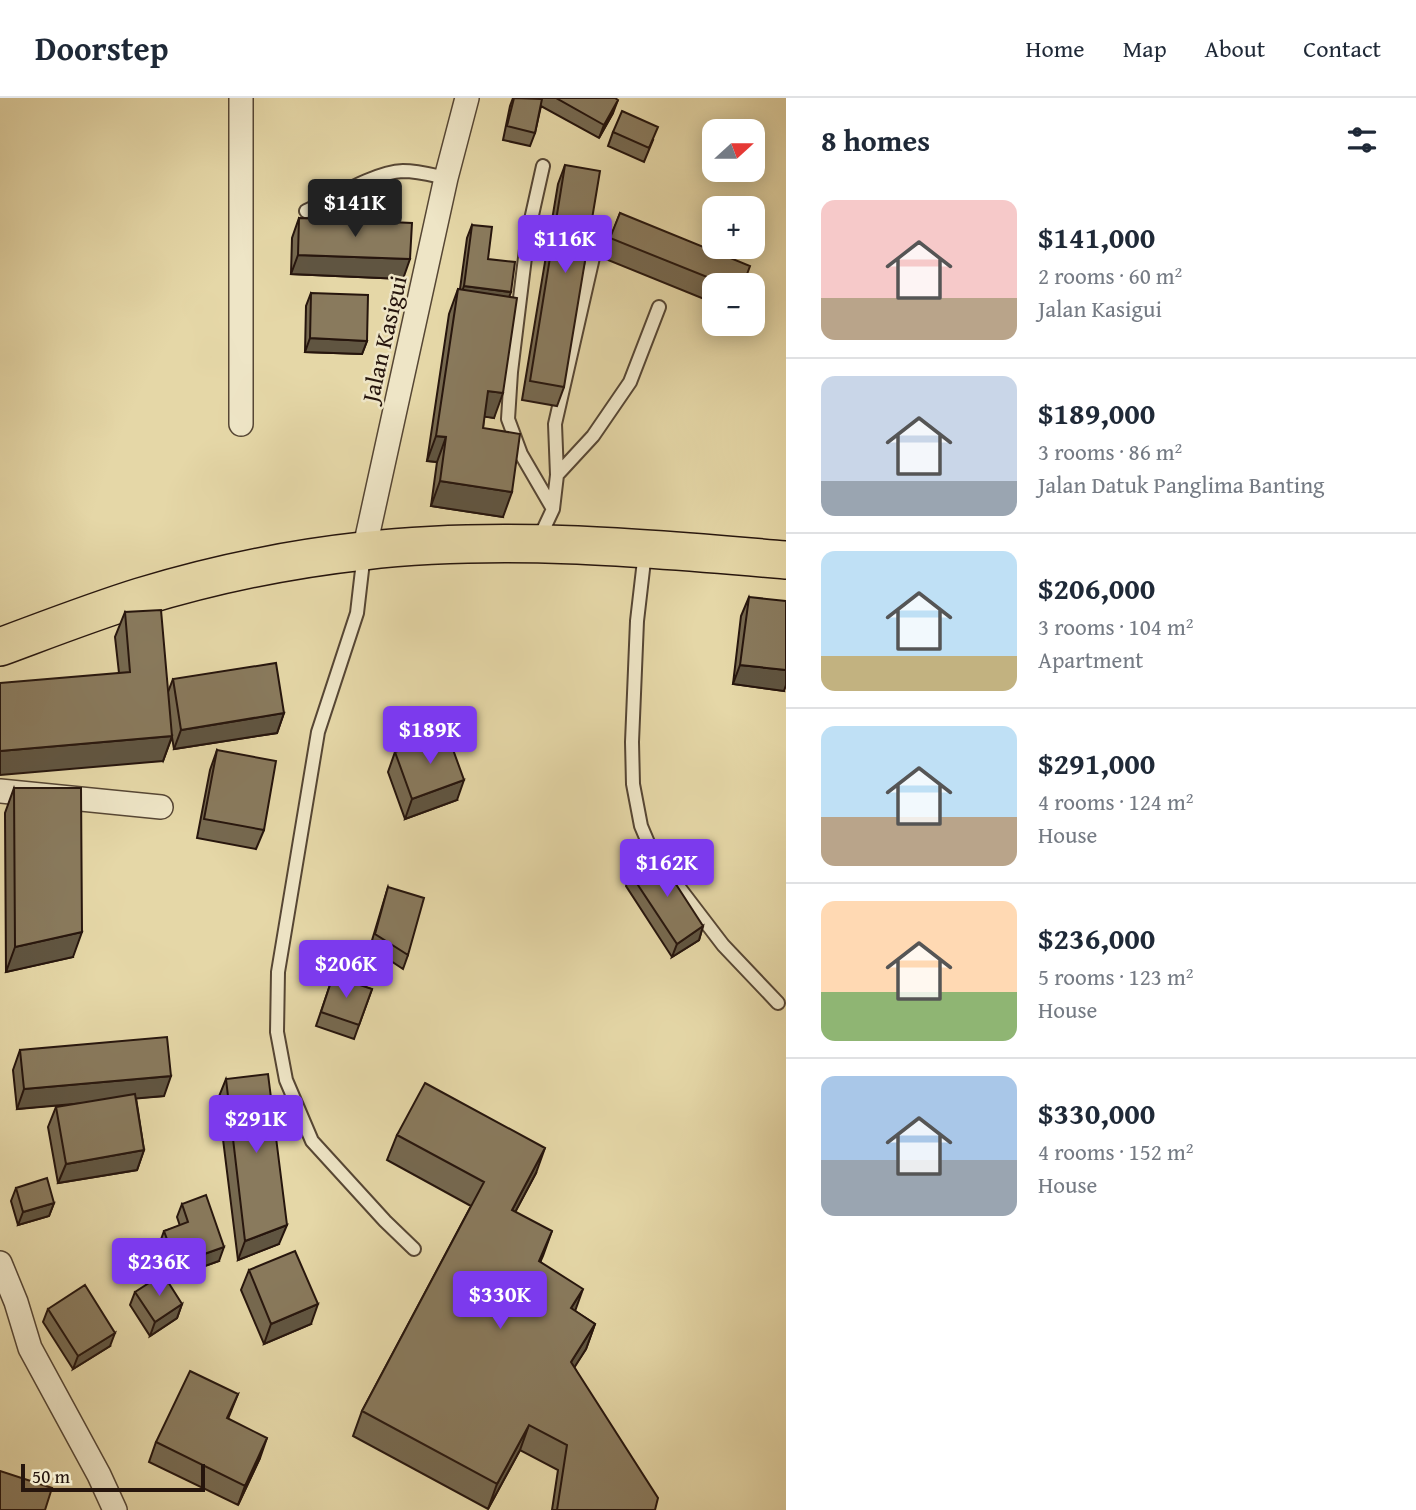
<!DOCTYPE html>
<meta charset="utf-8">
<style>
body{margin:0;font-family:"Gentium Book Plus",serif;background:#f6f6f7;color:#1f2937;height:100vh;display:flex;flex-direction:column;font-size:26px;white-space:nowrap}
*{box-sizing:border-box;margin:0}
p{font-size:23px;color:#747a83}
.icon{flex:none;width:38px;height:38px;fill:none;stroke:currentColor;stroke-width:2;stroke-linecap:round;stroke-linejoin:round}
.map{position:relative;flex:1;overflow:hidden}
.panel{display:flex;flex-direction:column;background:#fff;width:630px}
.panel>*{flex:none}
.needle{width:46px;rotate:69deg}
.controls{position:absolute;left:702px;top:21px;display:grid;gap:14px}
.controls a{display:grid;place-items:center;width:63px;height:63px;border-radius:14px;background:#fff;box-shadow:0 4px 18px #0003;font-size:35px}
.scale{position:absolute;left:21px;bottom:18px;width:184px;box-sizing:border-box;padding-left:7px;border:4px solid #26150d;border-top:0;font-size:19px;line-height:24px;white-space:nowrap;color:#26150d;-webkit-text-stroke:5px #eee5c6;paint-order:stroke}
.price{position:absolute;translate:-50% -60px;padding:0 16px;border-radius:7px;background:#7c3aed;color:#fff;font-size:23px;line-height:46px;filter:drop-shadow(0 2px 4px #0008)}
.price::after{content:'';position:absolute;left:50%;top:42px;width:21px;height:16px;margin-left:-10px;background:inherit;clip-path:polygon(0 0,100% 0,50% 100%)}
.price.on{background:#222;color:#fff}
ul{padding:0;list-style:none}
li{display:flex;align-items:center;gap:21px;height:175px;padding:0 35px}
li+li{border-top:2px solid #e0e1e3}
li span{display:grid;place-items:center;flex:none;width:196px;height:140px;border-radius:14px;color:#555}
li>.icon{margin-inline-start:auto}
span .icon{width:84px;height:84px;fill:#fffc;stroke-width:1}
li b{font-size:30px}
h2{display:flex;justify-content:space-between;align-items:center;height:84px;padding:0 35px;font-size:30px}
header{display:flex;align-items:center;gap:42px;box-sizing:border-box;height:98px;padding:0 35px;background:#fff;border-bottom:2px solid #e0e1e3}
header strong{font-size:33px}
nav{display:flex;gap:38px;margin-inline-start:auto;font-size:24px}
main{display:flex;flex:1;min-height:0}
.map>svg:first-child{display:block}
.lines{fill:none;stroke-linecap:round;stroke-linejoin:round}
.service-casing{stroke:#564634;stroke-width:16}
.minor-casing{stroke:#564634;stroke-width:26}
.primary-casing{stroke:#26150d;stroke-width:40}
.service{stroke:#eee5c6;stroke-width:12}
.minor{stroke:#eee5c6;stroke-width:23}
.primary{stroke:#e5d7a7;stroke-width:37}
.wall{fill:#766950;stroke:#26150d;stroke-width:2}
.shaded-wall{fill:#605541;stroke:#26150d;stroke-width:2}
.building{fill:#897a5d;stroke:#26150d;stroke-width:2}
.labels{text-anchor:middle;dominant-baseline:central;stroke-width:5;stroke-linejoin:round;paint-order:stroke}
.street-label{font-size:24px;fill:#26150d;stroke:#eee5c6}
</style>
<header>
<strong>Doorstep</strong>
<nav><a>Home</a><a>Map</a><a>About</a><a>Contact</a></nav>
</header>
<main>
<div class="map">
<svg width="786" height="1412" viewBox="0 0 786 1412">
<rect width="100%" height="100%" fill="#e5d7a7"/>
<filter id="stains"><feTurbulence type="fractalNoise" baseFrequency=".00286" numOctaves="4"/><feColorMatrix values="0 0 0 0 .2 0 0 0 0 .09 0 0 0 0 .02 0 0 0 .5 -.17"/></filter>
<radialGradient id="worn" r=".72"><stop offset=".6" stop-color="#630" stop-opacity="0"/><stop offset="1" stop-color="#630" stop-opacity=".3"/></radialGradient>
<g class="lines">
<g class="service-casing">
<path id="service" d="M 543,68 L 528,135 L 511,274 L 508,321 L 521,356 L 553,411
M 306,113 C 332,101 374,74 403,73 C 418,73 432,77 446,80
M 557,377 L 593,338 L 630,284 L 659,209
M 538,443 L 553,411 L 557,377 L 555,326 L 597,142
M 645,454 L 637,523 L 632,644 L 633,686 L 641,728 L 652,754 L 723,847 L 778,905
M 364,455 L 357,515 L 318,634 L 278,874 L 277,934 L 286,982 L 312,1043 L 385,1123 L 414,1151"/>
</g>
<g class="minor-casing">
<path id="minor" d="M 241,326 L 241,0
M 364,453 L 446,80 L 467,0
M 0,693 L 161,709
M 0,1165 L 16,1204 L 30,1250 L 99,1377 L 115,1412"/>
</g>
<g class="primary-casing">
<path id="primary" d="M 0,549 C 46,532 92,514 140,499 C 209,478 290,461 363,453 C 503,437 646,450 786,462"/>
</g>
<use href="#service" class="service"/>
<use href="#minor" class="minor"/>
<use href="#primary" class="primary"/>
</g>
<path class="wall" d="M 513,0 L 615,0 L 613,15 L 599,40 L 541,8 L 535,35 L 530,48 L 503,42 L 510,8 Z
M 613,34 L 653,42 L 644,64 L 608,48 Z
M 565,67 L 564,289 L 557,308 L 522,302 L 558,86 Z
M 620,115 L 743,187 L 714,187 L 714,205 L 603,160 Z
M 299,120 L 403,181 L 291,176 L 292,140 Z
M 472,127 L 488,161 L 509,199 L 494,320 L 484,318 L 483,330 L 503,419 L 431,408 L 437,364 L 427,363 L 449,216 L 458,191 L 460,191 L 467,140 Z
M 311,195 L 367,243 L 362,256 L 305,254 L 306,208 Z
M 749,499 L 784,593 L 733,586 L 741,518 Z
M 125,514 L 168,594 L 173,581 L 284,615 L 277,635 L 174,651 L 172,639 L 163,663 L 119,575 L 115,539 Z
M 217,652 L 264,732 L 256,751 L 197,740 L 210,672 Z
M 395,654 L 457,702 L 405,721 L 388,674 Z
M 14,690 L 73,859 L 6,874 L 5,715 Z
M 630,775 L 703,828 L 699,842 L 672,859 L 626,788 Z
M 388,789 L 408,857 L 403,871 L 370,849 Z
M 333,878 L 372,891 L 354,941 L 316,928 Z
M 20,952 L 164,998 L 136,1000 L 144,1052 L 137,1072 L 58,1085 L 48,1029 L 56,1009 L 77,1005 L 17,1011 L 13,972 Z
M 226,981 L 279,1146 L 238,1162 L 218,1001 Z
M 397,1037 L 536,1075 L 515,1114 L 540,1163 L 575,1213 L 595,1226 L 586,1251 L 574,1269 L 655,1412 L 552,1412 L 558,1372 L 520,1352 L 488,1411 L 353,1338 L 362,1313 L 471,1108 L 387,1062 Z
M 16,1090 L 54,1105 L 49,1118 L 18,1127 L 11,1103 Z
M 182,1106 L 219,1163 L 171,1180 L 159,1147 L 164,1133 L 180,1128 L 177,1119 Z
M 249,1172 L 311,1226 L 264,1246 L 241,1192 Z
M 135,1194 L 182,1206 L 177,1220 L 150,1238 L 130,1207 Z
M 48,1211 L 110,1248 L 73,1271 L 43,1224 Z
M 238,1296 L 228,1321 L 260,1360 L 238,1407 L 149,1364 L 156,1344 Z"/>
<path class="shaded-wall" d="M 618,2 L 613,15 L 599,40 L 604,27 Z
M 298,157 L 410,161 L 403,181 L 291,176 Z
M 464,188 L 511,194 L 506,208 L 459,202 Z
M 310,240 L 367,243 L 362,256 L 305,254 Z
M 488,293 L 503,295 L 494,320 L 479,318 Z
M 436,338 L 446,339 L 437,364 L 427,363 Z
M 440,383 L 512,394 L 503,419 L 431,408 Z
M 740,567 L 786,572 L 786,587 L 784,593 L 733,586 Z
M 284,615 L 277,635 L 174,651 L 181,632 Z
M 172,638 L 163,663 L 0,677 L 0,653 Z
M 464,682 L 457,702 L 405,721 L 412,701 Z
M 703,828 L 699,842 L 672,859 L 677,846 Z
M 82,834 L 73,859 L 6,874 L 15,849 Z
M 171,978 L 164,998 L 17,1011 L 24,991 Z
M 545,1050 L 536,1075 L 503,1137 L 512,1112 Z
M 144,1052 L 137,1072 L 58,1085 L 66,1066 Z
M 54,1105 L 49,1118 L 18,1127 L 23,1114 Z
M 287,1127 L 279,1146 L 238,1162 L 245,1143 Z
M 552,1133 L 543,1158 L 530,1187 L 539,1163 Z
M 224,1149 L 219,1163 L 171,1180 L 176,1166 Z
M 583,1191 L 574,1216 L 571,1210 Z
M 182,1206 L 177,1220 L 150,1238 L 155,1224 Z
M 318,1206 L 311,1226 L 264,1246 L 271,1226 Z
M 595,1226 L 586,1251 L 562,1289 L 571,1264 Z
M 115,1235 L 110,1248 L 73,1271 L 78,1258 Z
M 529,1327 L 520,1352 L 488,1411 L 497,1386 Z
M 267,1340 L 260,1360 L 238,1407 L 245,1388 Z"/>
<path class="building" d="M 514,0 L 542,1 L 535,35 L 507,28 Z
M 556,0 L 615,0 L 618,2 L 604,27 Z
M 622,13 L 658,29 L 649,50 L 613,34 Z
M 565,67 L 600,73 L 564,289 L 530,283 Z
M 620,115 L 750,168 L 743,187 L 727,187 L 610,140 Z
M 299,120 L 412,125 L 410,161 L 298,157 Z
M 472,127 L 492,129 L 488,161 L 515,164 L 511,194 L 464,188 Z
M 458,191 L 517,200 L 503,295 L 488,293 L 483,330 L 520,336 L 512,394 L 440,383 L 446,339 L 436,338 Z
M 311,195 L 368,197 L 367,243 L 310,240 Z
M 749,499 L 786,503 L 786,572 L 740,567 Z
M 161,512 L 172,638 L 0,653 L 0,585 L 130,574 L 125,514 Z
M 276,565 L 284,615 L 181,632 L 173,581 Z
M 447,635 L 464,682 L 412,701 L 395,654 Z
M 217,652 L 276,663 L 264,732 L 204,721 Z
M 14,690 L 81,690 L 82,834 L 15,849 Z
M 657,757 L 703,828 L 677,846 L 630,775 Z
M 388,789 L 424,800 L 408,857 L 375,836 Z
M 333,878 L 372,891 L 359,927 L 321,914 Z
M 167,939 L 171,978 L 24,991 L 20,952 Z
M 268,976 L 287,1127 L 245,1143 L 226,981 Z
M 425,985 L 545,1050 L 512,1112 L 552,1133 L 539,1163 L 583,1191 L 571,1210 L 595,1226 L 571,1264 L 658,1400 L 655,1412 L 557,1412 L 567,1347 L 529,1327 L 497,1386 L 362,1313 L 484,1084 L 397,1037 Z
M 135,996 L 144,1052 L 66,1066 L 56,1009 Z
M 47,1080 L 54,1105 L 23,1114 L 16,1090 Z
M 206,1097 L 224,1149 L 176,1166 L 164,1133 L 188,1124 L 182,1106 Z
M 295,1153 L 318,1206 L 271,1226 L 249,1172 Z
M 163,1176 L 182,1206 L 155,1224 L 135,1194 Z
M 85,1187 L 115,1235 L 78,1258 L 48,1211 Z
M 190,1273 L 238,1296 L 227,1320 L 267,1340 L 245,1388 L 156,1344 Z
M 0,1373 L 52,1390 L 45,1412 L 0,1412 Z"/>
<g class="labels">
<g class="street-label">
<text transform="translate(384 241) rotate(-77)">Jalan Kasigui</text>
</g>
</g>
<rect width="100%" height="100%" filter="url(#stains)"/>
<rect width="100%" height="100%" fill="url(#worn)"/>
</svg>
<div class="controls">
<a><svg class="needle" viewBox="-14 -14 28 28"><path d="M0-13l5 13h-10z" fill="#e53935"/><path d="M0 13l5-13h-10z" fill="#747a83"/></svg></a>
<a>+</a>
<a>−</a>
</div>
<div class="scale">50 m</div>
<b class="price on" style="left:355px;top:141px">$141K</b>
<b class="price" style="left:565px;top:177px">$116K</b>
<b class="price" style="left:430px;top:668px">$189K</b>
<b class="price" style="left:667px;top:801px">$162K</b>
<b class="price" style="left:346px;top:902px">$206K</b>
<b class="price" style="left:256px;top:1057px">$291K</b>
<b class="price" style="left:159px;top:1200px">$236K</b>
<b class="price" style="left:500px;top:1233px">$330K</b>
</div>
<section class="panel">
<h2>8 homes<svg class="icon" aria-label="filters" viewBox="0 0 24 24"><path d="M4 7h16M4 17h16"/><circle cx="9" cy="7" r="2"/><circle cx="15" cy="17" r="2"/></svg></h2>
<ul>
<li><span style="background:linear-gradient(#f6c9c9 70%,#b9a48a 0)"><svg class="icon" aria-label="home" viewBox="0 0 24 24"><path d="M3 11l9-7 9 7M6 9v11h12V9"/></svg></span><div><b>$141,000</b><p>2 rooms · 60 m²</p><p>Jalan Kasigui</p></div></li>
<li><span style="background:linear-gradient(#c9d6e8 75%,#9aa5b1 0)"><svg class="icon" aria-label="home" viewBox="0 0 24 24"><path d="M3 11l9-7 9 7M6 9v11h12V9"/></svg></span><div><b>$189,000</b><p>3 rooms · 86 m²</p><p>Jalan Datuk Panglima Banting</p></div></li>
<li><span style="background:linear-gradient(#bfe0f5 75%,#c2b280 0)"><svg class="icon" aria-label="home" viewBox="0 0 24 24"><path d="M3 11l9-7 9 7M6 9v11h12V9"/></svg></span><div><b>$206,000</b><p>3 rooms · 104 m²</p><p>Apartment</p></div></li>
<li><span style="background:linear-gradient(#bfe0f5 65%,#b9a48a 0)"><svg class="icon" aria-label="home" viewBox="0 0 24 24"><path d="M3 11l9-7 9 7M6 9v11h12V9"/></svg></span><div><b>$291,000</b><p>4 rooms · 124 m²</p><p>House</p></div></li>
<li><span style="background:linear-gradient(#ffd9b3 65%,#8fb573 0)"><svg class="icon" aria-label="home" viewBox="0 0 24 24"><path d="M3 11l9-7 9 7M6 9v11h12V9"/></svg></span><div><b>$236,000</b><p>5 rooms · 123 m²</p><p>House</p></div></li>
<li><span style="background:linear-gradient(#a9c7e8 60%,#9aa5b1 0)"><svg class="icon" aria-label="home" viewBox="0 0 24 24"><path d="M3 11l9-7 9 7M6 9v11h12V9"/></svg></span><div><b>$330,000</b><p>4 rooms · 152 m²</p><p>House</p></div></li>
</ul>
</section>
</main>
